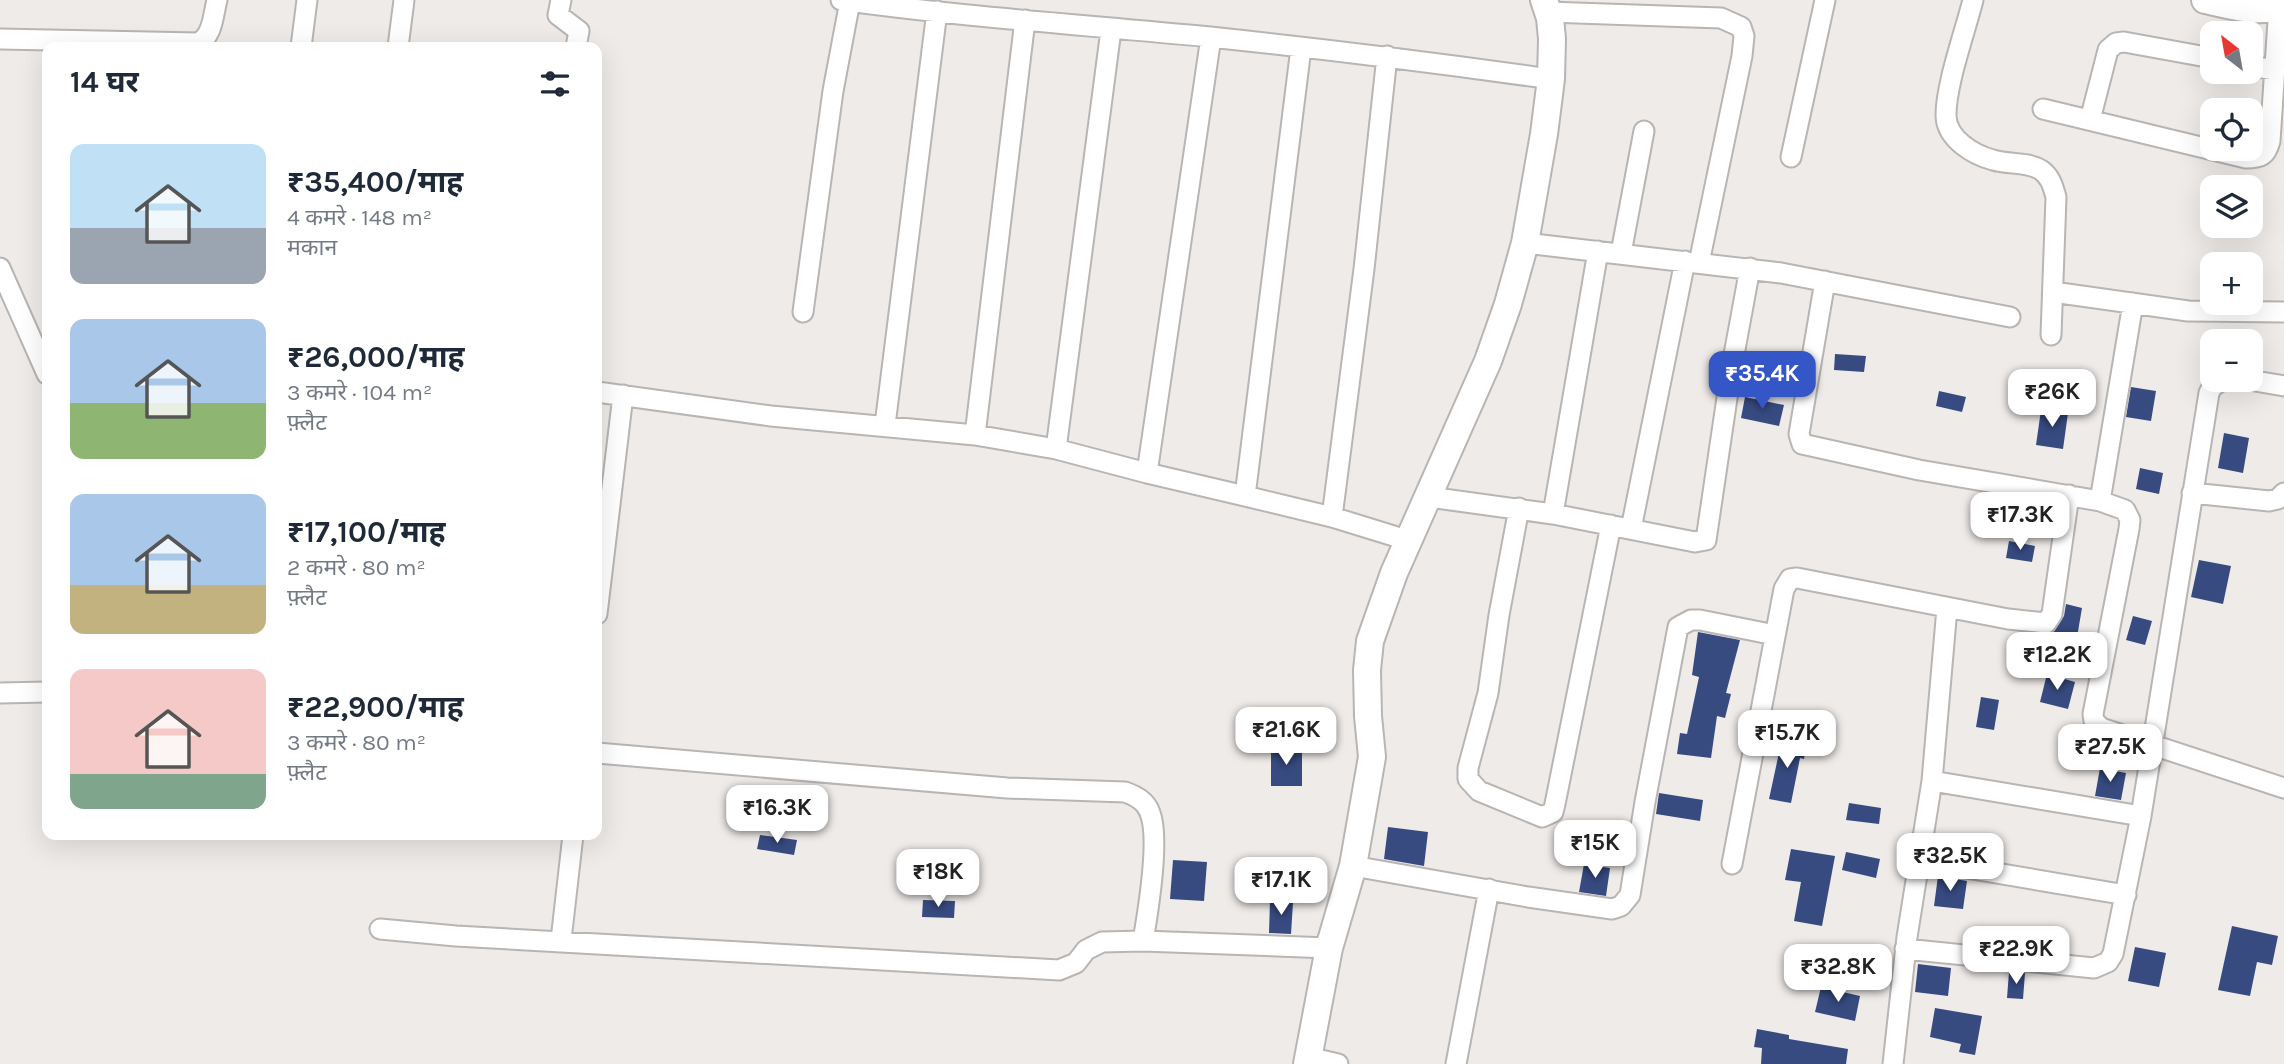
<!DOCTYPE html>
<html lang="hi">
<meta charset="utf-8">
<style>
body{margin:0;font-family:Karla,"Noto Sans Devanagari",sans-serif;background:#f6f6f7;color:#1f2937;height:100vh;display:flex;flex-direction:column;font-size:26px;white-space:nowrap}
*{box-sizing:border-box;margin:0}
p{font-size:23px;color:#747a83}
.icon{flex:none;width:38px;height:38px;fill:none;stroke:currentColor;stroke-width:2;stroke-linecap:round;stroke-linejoin:round}
.map{position:relative;flex:1;overflow:hidden}
.details{position:absolute;left:42px;top:42px;width:560px;height:798px;display:flex;flex-direction:column;background:#fff;border-radius:14px;box-shadow:0 7px 28px #0002}
.details>*{flex:none}
.needle{width:46px;rotate:329deg}
.tools{position:absolute;left:2200px;top:21px;display:grid;gap:14px}
.tools a{display:grid;place-items:center;width:63px;height:63px;border-radius:14px;background:#fff;box-shadow:0 7px 28px #0002;font-size:35px}
.price{position:absolute;translate:-50% -60px;padding:0 16px;border-radius:14px;background:#fff;color:#222;font-size:23px;line-height:46px;filter:drop-shadow(0 2px 4px #0008)}
.price::after{content:'';position:absolute;left:50%;top:42px;width:21px;height:16px;margin-left:-10px;background:inherit;clip-path:polygon(0 0,100% 0,50% 100%)}
.price.selected{background:#3556c7;color:#fff}
ul{padding:0;list-style:none}
li{display:flex;align-items:center;gap:21px;height:175px;padding:0 28px}
li span{display:grid;place-items:center;flex:none;width:196px;height:140px;border-radius:14px;color:#555}
li>.icon{margin-inline-start:auto}
span .icon{width:84px;height:84px;fill:#fffc;stroke-width:1}
li b{font-size:30px}
h2{display:flex;justify-content:space-between;align-items:center;height:84px;padding:0 28px;font-size:30px}
.map>svg:first-child{display:block}
.building{fill:#374b81}
.lines{fill:none;stroke-linecap:round;stroke-linejoin:round}
.street-casing{stroke:#b8b5b3;stroke-width:23}
.secondary-casing{stroke:#b8b5b3;stroke-width:30}
.street{stroke:#fff;stroke-width:19}
.secondary{stroke:#fff;stroke-width:26}
</style>
<div class="map">
<svg width="2284" height="1064" viewBox="0 0 2284 1064">
<rect width="100%" height="100%" fill="#efebe9"/>
<path class="building" d="M 1835,354 L 1866,356 L 1864,372 L 1834,370 Z
M 2131,387 L 2156,391 L 2151,421 L 2126,417 Z
M 1939,391 L 1966,397 L 1962,412 L 1936,406 Z
M 1745,397 L 1784,405 L 1779,426 L 1741,418 Z
M 2041,410 L 2068,413 L 2063,449 L 2036,445 Z
M 2224,433 L 2249,438 L 2243,473 L 2218,468 Z
M 2140,468 L 2163,473 L 2159,494 L 2136,489 Z
M 2009,541 L 2035,546 L 2032,562 L 2006,558 Z
M 2199,560 L 2231,566 L 2223,604 L 2191,597 Z
M 2066,604 L 2082,608 L 2075,649 L 2051,646 L 2053,633 L 2064,616 Z
M 2133,616 L 2152,621 L 2145,645 L 2126,640 Z
M 1698,632 L 1740,640 L 1726,693 L 1731,694 L 1725,718 L 1717,716 L 1711,758 L 1677,754 L 1680,733 L 1687,734 L 1699,677 L 1692,675 Z
M 2047,674 L 2075,682 L 2068,709 L 2040,702 Z
M 1981,697 L 1999,700 L 1994,730 L 1976,727 Z
M 1782,739 L 1807,742 L 1804,759 L 1800,758 L 1791,803 L 1769,799 Z
M 1271,748 L 1302,748 L 1302,786 L 1271,786 Z
M 2100,768 L 2126,773 L 2121,800 L 2095,796 Z
M 1659,793 L 1703,800 L 1700,821 L 1656,814 Z
M 1849,803 L 1881,808 L 1879,824 L 1846,820 Z
M 1388,827 L 1428,832 L 1424,866 L 1384,859 Z
M 760,835 L 797,840 L 794,855 L 757,849 Z
M 1791,849 L 1835,856 L 1822,926 L 1794,921 L 1801,882 L 1785,880 Z
M 1846,852 L 1880,859 L 1876,878 L 1842,870 Z
M 1173,860 L 1207,862 L 1204,901 L 1170,899 Z
M 1584,864 L 1610,868 L 1606,896 L 1579,892 Z
M 1938,876 L 1967,881 L 1963,909 L 1934,906 Z
M 923,900 L 955,901 L 954,918 L 922,917 Z
M 1270,901 L 1293,902 L 1291,934 L 1269,933 Z
M 2232,926 L 2278,936 L 2272,965 L 2257,962 L 2250,996 L 2218,990 Z
M 2135,947 L 2166,953 L 2159,987 L 2128,981 Z
M 1918,964 L 1951,968 L 1948,996 L 1915,992 Z
M 2009,972 L 2025,973 L 2023,999 L 2007,998 Z
M 1821,987 L 1860,996 L 1855,1021 L 1815,1012 Z
M 1935,1008 L 1982,1016 L 1975,1055 L 1959,1052 L 1961,1044 L 1930,1037 Z
M 1757,1029 L 1789,1035 L 1789,1039 L 1848,1049 L 1846,1064 L 1761,1064 L 1762,1048 L 1754,1047 Z"/>
<g class="lines">
<g class="street-casing">
<path id="street" d="M 561,0 L 558,15 L 579,31 L 576,47
M 841,0 C 963,17 1087,25 1210,37 C 1324,49 1437,63 1551,79
M 1973,0 C 1965,32 1946,84 1946,115 C 1946,139 1974,155 1993,160 C 2009,165 2026,161 2041,170 C 2051,177 2053,187 2056,197 L 2051,335
M 1548,12 L 1721,18 L 1741,27 L 1744,36 L 1742,56 L 1699,263
M 1025,20 L 975,435 L 1056,449 L 1111,30
M 0,39 L 198,43 C 213,36 213,15 217,0
M 301,47 L 307,0
M 398,47 L 404,0
M 2250,66 L 2275,70
M 2043,109 L 2246,158 C 2261,158 2266,156 2270,141 L 2279,6
M 2090,120 L 2108,50 L 2116,43 L 2124,42 L 2212,58
M 1791,157 L 1825,0
M 1525,243 L 1781,273 L 2010,317
M 1621,253 L 1644,131
M 0,268 L 47,374
M 1825,281 L 1799,434 L 1802,444 L 1919,470 L 2100,501 L 2125,510 L 2130,520 L 2129,529 L 2093,714 L 2094,721 L 2101,728 L 2284,788
M 2053,292 L 2188,311 L 2284,312
M 803,312 L 833,91 L 850,1
M 2249,380 L 2284,386
M 597,392 L 771,416 L 975,435
M 885,425 L 937,11
M 1056,449 L 1147,473 L 1211,37
M 1147,473 L 1245,496 L 1301,48
M 2192,493 L 2269,501 L 2278,499 L 2284,493
M 1245,496 L 1332,517 L 1364,269 L 1387,56
M 1429,497 L 1553,514 L 1695,542 L 1706,540 L 1731,371 L 1750,268
M 2100,501 L 2133,303
M 1519,508 L 1499,615 L 1488,693 L 1468,768 L 1468,779 L 1479,791 L 1542,817 L 1553,812 L 1555,804 L 1611,525
M 1553,514 L 1598,251
M 1332,517 L 1410,541
M 1631,529 L 1685,261
M 597,614 L 623,395
M 0,693 L 47,692
M 597,753 L 1007,788 L 1125,792 C 1136,796 1146,801 1150,813 C 1160,838 1148,912 1143,941
M 1932,781 L 2141,816
M 1919,860 L 2126,895
M 1732,864 L 1784,589 L 1790,579 L 1797,578 L 2008,619 L 2046,623 L 2052,614 L 2069,495
M 1353,866 L 1528,897 L 1612,909 L 1621,906 L 1630,895 L 1645,802 L 1678,627 L 1691,620 L 1700,620 L 1775,635
M 380,929 L 456,936 L 1059,970 L 1076,963 L 1086,950 L 1102,942 L 1143,941 L 1329,948
M 561,940 L 573,835
M 1905,949 L 2094,968 L 2108,962 L 2113,954 L 2141,816 L 2209,393 L 2212,387 L 2222,380
M 1308,1057 L 1338,1064
M 1456,1064 L 1489,889
M 1893,1064 L 1907,937 L 1932,781 L 1947,608"/>
</g>
<g class="secondary-casing">
<path id="secondary" d="M 2205,0 C 2225,4 2270,18 2284,1
M 1307,1064 L 1329,948 L 1353,866 L 1372,757 L 1368,716 L 1367,670 L 1370,641 L 1394,573 L 1488,361 L 1508,304 L 1525,243 L 1544,134 L 1551,79 L 1552,39 L 1550,18 L 1544,0"/>
</g>
<use href="#street" class="street"/>
<use href="#secondary" class="secondary"/>
</g>
</svg>
<div class="tools">
<a><svg class="needle" viewBox="-14 -14 28 28"><path d="M0-13l5 13h-10z" fill="#e53935"/><path d="M0 13l5-13h-10z" fill="#747a83"/></svg></a>
<a><svg class="icon" aria-label="locate" viewBox="0 0 24 24"><circle cx="12" cy="12" r="6"/><path d="M12 2v4M12 18v4M2 12h4M18 12h4"/></svg></a>
<a><svg class="icon" aria-label="layers" viewBox="0 0 24 24"><path d="M12 4l9 5-9 5-9-5zM3 14l9 5 9-5"/></svg></a>
<a>+</a>
<a>−</a>
</div>
<b class="price selected" style="left:1762px;top:411px">₹35.4K</b>
<b class="price" style="left:2052px;top:429px">₹26K</b>
<b class="price" style="left:2020px;top:552px">₹17.3K</b>
<b class="price" style="left:2057px;top:692px">₹12.2K</b>
<b class="price" style="left:1286px;top:767px">₹21.6K</b>
<b class="price" style="left:1787px;top:770px">₹15.7K</b>
<b class="price" style="left:2110px;top:784px">₹27.5K</b>
<b class="price" style="left:777px;top:845px">₹16.3K</b>
<b class="price" style="left:1595px;top:880px">₹15K</b>
<b class="price" style="left:1950px;top:893px">₹32.5K</b>
<b class="price" style="left:938px;top:909px">₹18K</b>
<b class="price" style="left:1281px;top:917px">₹17.1K</b>
<b class="price" style="left:2016px;top:986px">₹22.9K</b>
<b class="price" style="left:1838px;top:1004px">₹32.8K</b>
<section class="details">
<h2>14 घर<svg class="icon" aria-label="filters" viewBox="0 0 24 24"><path d="M4 7h16M4 17h16"/><circle cx="9" cy="7" r="2"/><circle cx="15" cy="17" r="2"/></svg></h2>
<ul>
<li><span style="background:linear-gradient(#bfe0f5 60%,#9aa5b1 0)"><svg class="icon" aria-label="home" viewBox="0 0 24 24"><path d="M3 11l9-7 9 7M6 9v11h12V9"/></svg></span><div><b>₹35,400/माह</b><p>4 कमरे · 148 m²</p><p>मकान</p></div></li>
<li><span style="background:linear-gradient(#a9c7e8 60%,#8fb573 0)"><svg class="icon" aria-label="home" viewBox="0 0 24 24"><path d="M3 11l9-7 9 7M6 9v11h12V9"/></svg></span><div><b>₹26,000/माह</b><p>3 कमरे · 104 m²</p><p>फ़्लैट</p></div></li>
<li><span style="background:linear-gradient(#a9c7e8 65%,#c2b280 0)"><svg class="icon" aria-label="home" viewBox="0 0 24 24"><path d="M3 11l9-7 9 7M6 9v11h12V9"/></svg></span><div><b>₹17,100/माह</b><p>2 कमरे · 80 m²</p><p>फ़्लैट</p></div></li>
<li><span style="background:linear-gradient(#f6c9c9 75%,#7fa58c 0)"><svg class="icon" aria-label="home" viewBox="0 0 24 24"><path d="M3 11l9-7 9 7M6 9v11h12V9"/></svg></span><div><b>₹22,900/माह</b><p>3 कमरे · 80 m²</p><p>फ़्लैट</p></div></li>
</ul>
</section>
</div>
